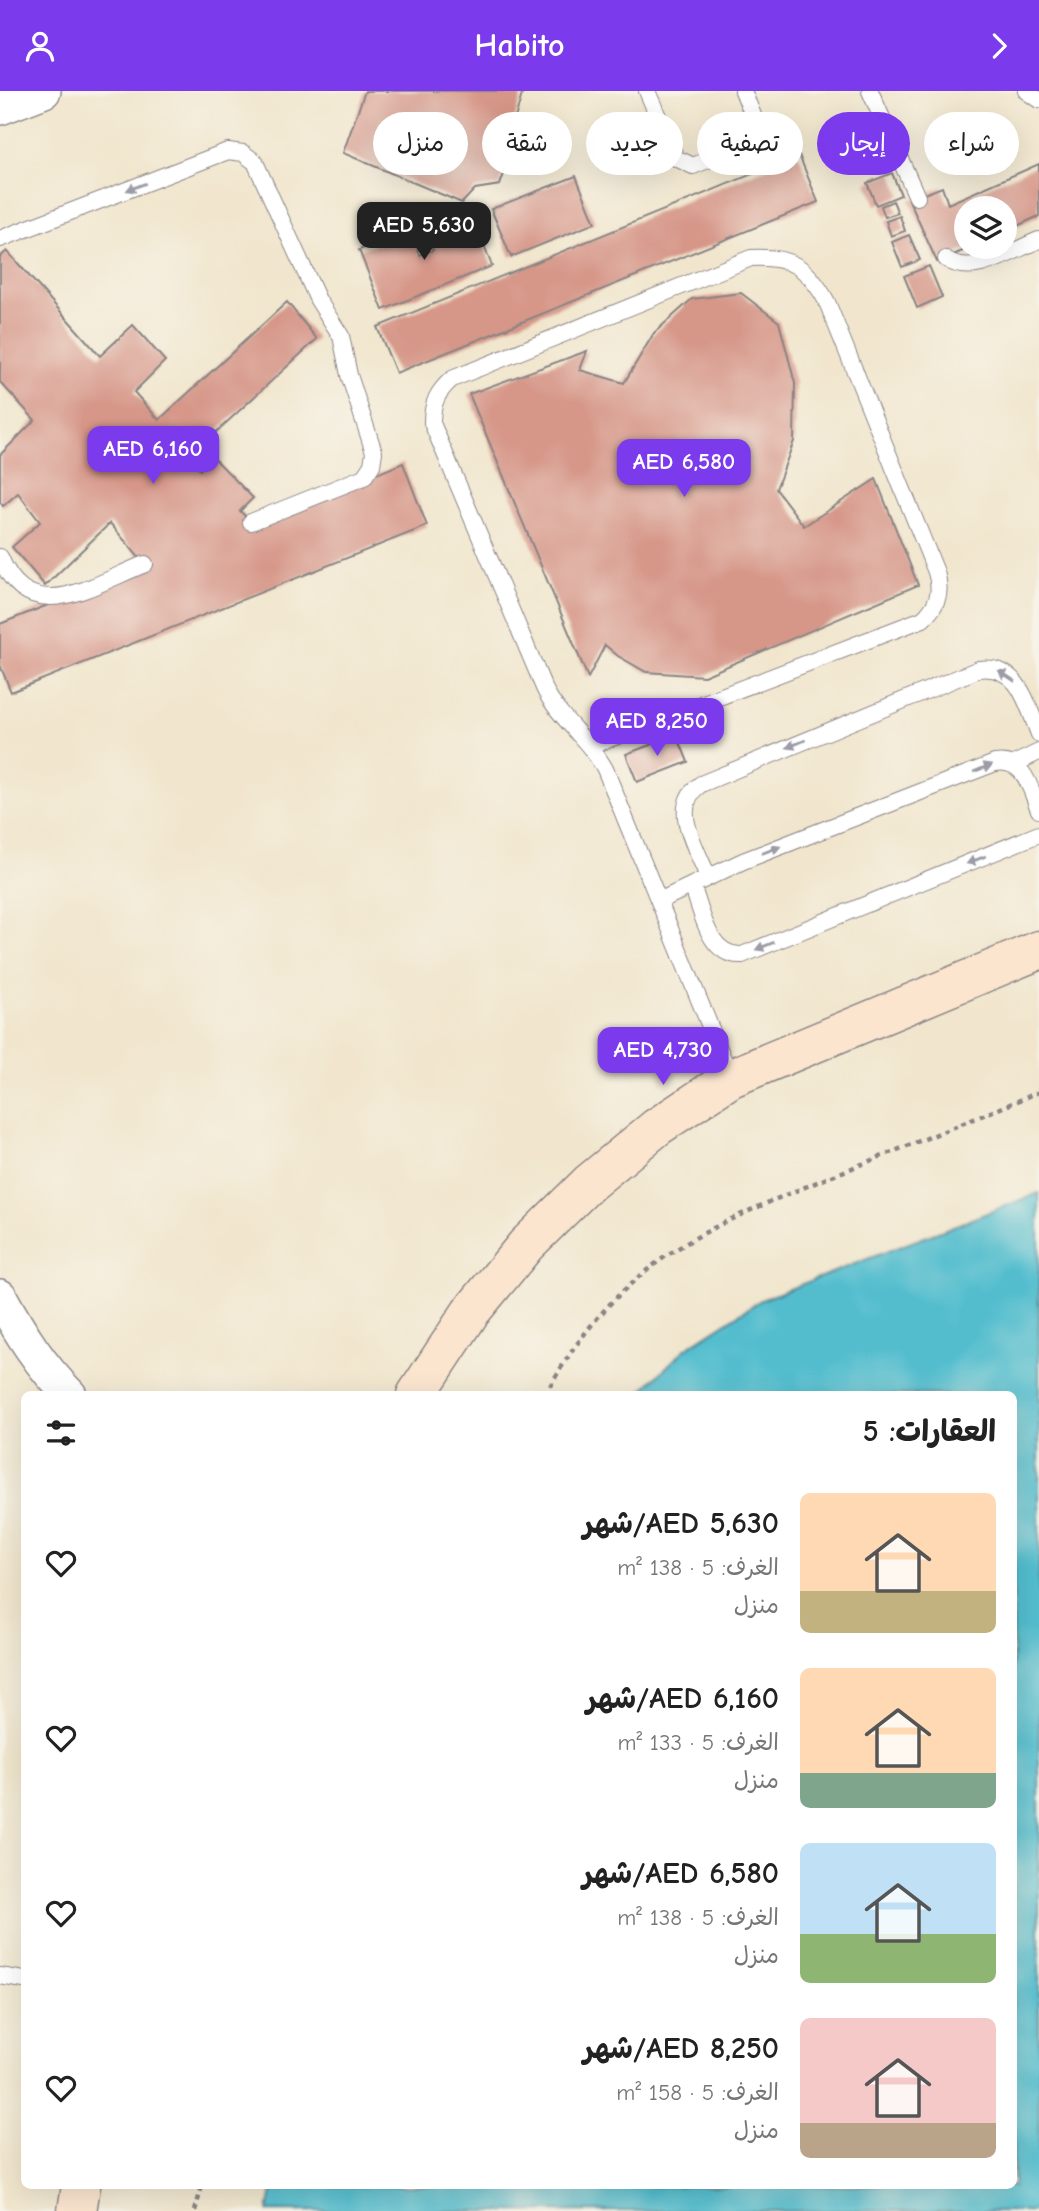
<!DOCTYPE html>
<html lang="ar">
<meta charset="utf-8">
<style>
body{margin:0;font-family:"Comic Neue","Playpen Sans Arabic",sans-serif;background:#f2f2f2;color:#222;direction:rtl;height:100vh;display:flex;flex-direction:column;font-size:26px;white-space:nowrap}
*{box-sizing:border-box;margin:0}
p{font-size:23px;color:#767676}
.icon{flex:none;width:38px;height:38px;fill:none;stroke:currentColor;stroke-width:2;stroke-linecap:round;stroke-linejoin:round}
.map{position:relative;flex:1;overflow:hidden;direction:ltr}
.side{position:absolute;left:21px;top:1300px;width:996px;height:798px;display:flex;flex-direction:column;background:#fff;border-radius:10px;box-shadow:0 7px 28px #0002;direction:rtl}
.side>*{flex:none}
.top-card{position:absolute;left:21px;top:21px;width:998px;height:63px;direction:rtl;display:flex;gap:14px}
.tools{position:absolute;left:954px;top:105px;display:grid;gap:14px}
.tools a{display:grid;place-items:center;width:63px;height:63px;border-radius:50%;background:#fff;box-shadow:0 7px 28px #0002;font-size:35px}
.price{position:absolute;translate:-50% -60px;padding:0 16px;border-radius:14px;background:#7c3aed;color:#fff;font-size:23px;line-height:46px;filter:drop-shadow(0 2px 4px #0008)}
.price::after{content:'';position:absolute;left:50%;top:42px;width:21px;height:16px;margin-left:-10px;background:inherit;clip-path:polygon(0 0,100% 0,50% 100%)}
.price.current{background:#222;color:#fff}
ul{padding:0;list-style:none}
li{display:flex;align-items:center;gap:21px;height:175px;padding:0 21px}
li span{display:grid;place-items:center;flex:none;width:196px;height:140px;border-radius:10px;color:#555}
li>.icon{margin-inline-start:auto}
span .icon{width:84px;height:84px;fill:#fffc;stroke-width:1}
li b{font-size:30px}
h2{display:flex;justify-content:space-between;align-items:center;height:84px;padding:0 21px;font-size:30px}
.chip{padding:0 24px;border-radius:32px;background:#fff;box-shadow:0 7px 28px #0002;font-size:24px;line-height:63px}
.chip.current{background:#7c3aed;color:#fff}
header{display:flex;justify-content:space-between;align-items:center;height:91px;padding:0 21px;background:#7c3aed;color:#fff;font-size:32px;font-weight:600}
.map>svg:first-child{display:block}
.water{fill:#52bdce;stroke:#3a7084;stroke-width:2}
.building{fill:#d69688}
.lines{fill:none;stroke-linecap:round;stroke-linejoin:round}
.lane-casing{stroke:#8a8484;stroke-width:18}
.street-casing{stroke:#8a8484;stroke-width:36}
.secondary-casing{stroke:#8a8484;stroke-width:41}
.path{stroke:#8a8484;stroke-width:4.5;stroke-dasharray:5 5;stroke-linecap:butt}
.lane{stroke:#fff;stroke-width:16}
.street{stroke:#fff;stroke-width:33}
.secondary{stroke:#fbe5cf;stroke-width:38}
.oneway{fill:#9c9ca7}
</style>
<header><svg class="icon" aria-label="forward" viewBox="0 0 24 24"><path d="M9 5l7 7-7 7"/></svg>Habito<svg class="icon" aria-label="person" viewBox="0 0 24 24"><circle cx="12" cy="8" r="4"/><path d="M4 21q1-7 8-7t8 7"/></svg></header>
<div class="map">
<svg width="1039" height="2120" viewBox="0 0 1039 2120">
<rect width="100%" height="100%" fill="#f7f3e8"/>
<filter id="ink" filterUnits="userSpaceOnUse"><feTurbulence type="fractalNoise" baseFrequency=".0143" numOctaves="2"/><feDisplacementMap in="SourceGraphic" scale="14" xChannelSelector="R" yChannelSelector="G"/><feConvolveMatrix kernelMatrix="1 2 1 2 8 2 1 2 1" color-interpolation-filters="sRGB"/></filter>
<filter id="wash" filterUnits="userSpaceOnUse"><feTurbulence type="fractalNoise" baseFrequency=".00686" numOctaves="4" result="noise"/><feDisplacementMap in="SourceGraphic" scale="28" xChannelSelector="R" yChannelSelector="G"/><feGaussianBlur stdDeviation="1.57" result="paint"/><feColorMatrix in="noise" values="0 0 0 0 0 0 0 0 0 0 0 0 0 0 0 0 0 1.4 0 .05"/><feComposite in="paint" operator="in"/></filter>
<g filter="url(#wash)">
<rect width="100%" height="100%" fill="#f1e6cd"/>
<path class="water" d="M 1039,1102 L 1039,2120 L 268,2120 L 273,2095 L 1013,2095 L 1013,1304 L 638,1304 L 685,1258 L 761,1209 Z"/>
<g id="blocks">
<path class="building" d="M 365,0 L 523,0 L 515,27 L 522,31 L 500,94 L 475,98 L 462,112 L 343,62 Z
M 799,64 L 818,111 L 396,282 L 377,236 Z
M 1039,73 L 1039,125 L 1004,141 L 1004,117 L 966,117 L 966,156 L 972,156 L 937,171 L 909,109 L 942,96 L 948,113 Z
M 892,82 L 901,104 L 876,114 L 867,92 Z
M 576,85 L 595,132 L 511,166 L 491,118 Z
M 893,110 L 898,122 L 885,126 L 881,115 Z
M 472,124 L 492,175 L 383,219 L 359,159 L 410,139 L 420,164 L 433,159 L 426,142 Z
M 900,125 L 905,140 L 891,145 L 886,130 Z
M 909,144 L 920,169 L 902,176 L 892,151 Z
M 7,160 L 100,265 L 133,234 L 165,270 L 134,301 L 159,329 L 287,211 L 317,248 L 188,367 L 200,379 L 213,366 L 253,407 L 240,420 L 254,434 L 403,372 L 427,435 L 11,601 L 0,574 L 0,533 L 146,475 L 110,432 L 45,495 L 12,456 L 40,431 L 18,402 L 3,415 L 0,411 L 0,364 L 35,329 L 0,291 L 0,166 Z
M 929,175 L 942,206 L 917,217 L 904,185 Z
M 741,202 L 779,231 L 795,292 L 794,350 L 776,398 L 804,435 L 876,388 L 918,494 L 704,585 L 646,581 L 618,565 L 605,554 L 588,587 L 469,303 L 587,260 L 580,279 L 624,292 L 654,242 L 692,208 Z
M 677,644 L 688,671 L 637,691 L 626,663 Z"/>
</g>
</g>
<g filter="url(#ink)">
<use href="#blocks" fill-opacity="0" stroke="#8a8484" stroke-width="2"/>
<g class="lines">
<g class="lane-casing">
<path id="lane" d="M 647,0 L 676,67 L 693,75 L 754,50 L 759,39 L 743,0
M 870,0 L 917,106
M 1026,0 L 1039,9
M 0,148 L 228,60 L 243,62 L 255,71 L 318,209 L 341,245 L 349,284 L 374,361 L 372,374 L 364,386 L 251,431
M 946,168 C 973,187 1011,160 1039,149
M 0,466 C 30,539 91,494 145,473
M 591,655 L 923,528 C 938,514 942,501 936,481 L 827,211 C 808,176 791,165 751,167 L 452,288 C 437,301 432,312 432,332 L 544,597 C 559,628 588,647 605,678 L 731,987
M 1014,673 L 1039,661
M 708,786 C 697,757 668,715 701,693 L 979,578 C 1019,573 1027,613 1039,643
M 692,794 C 702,820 708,866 742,864 L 1039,743
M 659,810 L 743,770 L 995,672 C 1025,667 1030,697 1039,719
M 0,1885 L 24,1889"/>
</g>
<g class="street-casing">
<path id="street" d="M 0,17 L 44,0
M 0,1205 C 20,1242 40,1274 70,1304"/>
</g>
<g class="secondary-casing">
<path id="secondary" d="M 416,1304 L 470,1222 L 526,1154 L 589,1092 L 657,1036 L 731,987 L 1039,859
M 77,2120 L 81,2095"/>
</g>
<path class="path" d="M 545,1304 C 620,1169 702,1138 837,1083 C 905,1056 972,1029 1039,1001
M 195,2120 L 202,2095"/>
<use href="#lane" class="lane"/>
<use href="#street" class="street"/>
<use href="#secondary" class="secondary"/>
</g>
<defs><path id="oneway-solid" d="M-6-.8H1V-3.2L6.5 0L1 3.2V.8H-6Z" transform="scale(1.75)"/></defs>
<g class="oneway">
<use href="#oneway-solid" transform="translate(136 96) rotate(159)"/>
<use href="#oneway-solid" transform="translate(1007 585) rotate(-147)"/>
<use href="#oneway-solid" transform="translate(796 653) rotate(158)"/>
<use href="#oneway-solid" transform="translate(983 677) rotate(-22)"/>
<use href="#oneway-solid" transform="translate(771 759) rotate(-21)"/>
<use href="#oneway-solid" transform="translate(976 769) rotate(158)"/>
<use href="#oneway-solid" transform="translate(765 855) rotate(158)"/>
</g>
</g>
</svg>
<div class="tools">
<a><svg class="icon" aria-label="layers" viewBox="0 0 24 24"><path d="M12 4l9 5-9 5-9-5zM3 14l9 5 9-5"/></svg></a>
</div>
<b class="price current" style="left:424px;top:171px">AED 5,630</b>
<b class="price" style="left:153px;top:395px">AED 6,160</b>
<b class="price" style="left:684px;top:408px">AED 6,580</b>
<b class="price" style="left:657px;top:667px">AED 8,250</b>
<b class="price" style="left:663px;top:996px">AED 4,730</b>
<div class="top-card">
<a class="chip">شراء</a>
<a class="chip current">إيجار</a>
<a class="chip">تصفية</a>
<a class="chip">جديد</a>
<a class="chip">شقة</a>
<a class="chip">منزل</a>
</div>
<section class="side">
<h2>العقارات: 5<svg class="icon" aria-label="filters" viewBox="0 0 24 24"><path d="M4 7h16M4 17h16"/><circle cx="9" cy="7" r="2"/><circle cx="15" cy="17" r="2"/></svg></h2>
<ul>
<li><span style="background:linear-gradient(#ffd9b3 70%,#c2b280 0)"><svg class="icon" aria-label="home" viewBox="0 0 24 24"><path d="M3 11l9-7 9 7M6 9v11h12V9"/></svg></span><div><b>AED 5,630/شهر</b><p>الغرف: 5 · 138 m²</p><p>منزل</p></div><svg class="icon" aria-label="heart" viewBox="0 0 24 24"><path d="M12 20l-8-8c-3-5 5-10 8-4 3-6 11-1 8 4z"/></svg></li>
<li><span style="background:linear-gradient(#ffd9b3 75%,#7fa58c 0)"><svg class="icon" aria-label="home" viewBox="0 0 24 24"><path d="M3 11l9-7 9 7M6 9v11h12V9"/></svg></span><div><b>AED 6,160/شهر</b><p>الغرف: 5 · 133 m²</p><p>منزل</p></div><svg class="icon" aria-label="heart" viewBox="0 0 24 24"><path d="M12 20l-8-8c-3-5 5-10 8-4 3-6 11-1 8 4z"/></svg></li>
<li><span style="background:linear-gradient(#bfe0f5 65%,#8fb573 0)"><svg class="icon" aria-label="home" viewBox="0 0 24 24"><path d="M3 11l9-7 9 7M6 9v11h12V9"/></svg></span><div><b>AED 6,580/شهر</b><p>الغرف: 5 · 138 m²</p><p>منزل</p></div><svg class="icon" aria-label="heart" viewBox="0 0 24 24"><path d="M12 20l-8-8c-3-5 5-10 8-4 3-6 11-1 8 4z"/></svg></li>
<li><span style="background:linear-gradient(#f6c9c9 75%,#b9a48a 0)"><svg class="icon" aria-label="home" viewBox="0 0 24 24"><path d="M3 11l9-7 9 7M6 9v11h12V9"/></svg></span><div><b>AED 8,250/شهر</b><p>الغرف: 5 · 158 m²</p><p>منزل</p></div><svg class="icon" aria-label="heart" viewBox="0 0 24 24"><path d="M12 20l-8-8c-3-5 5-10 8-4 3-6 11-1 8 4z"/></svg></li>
</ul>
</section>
</div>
